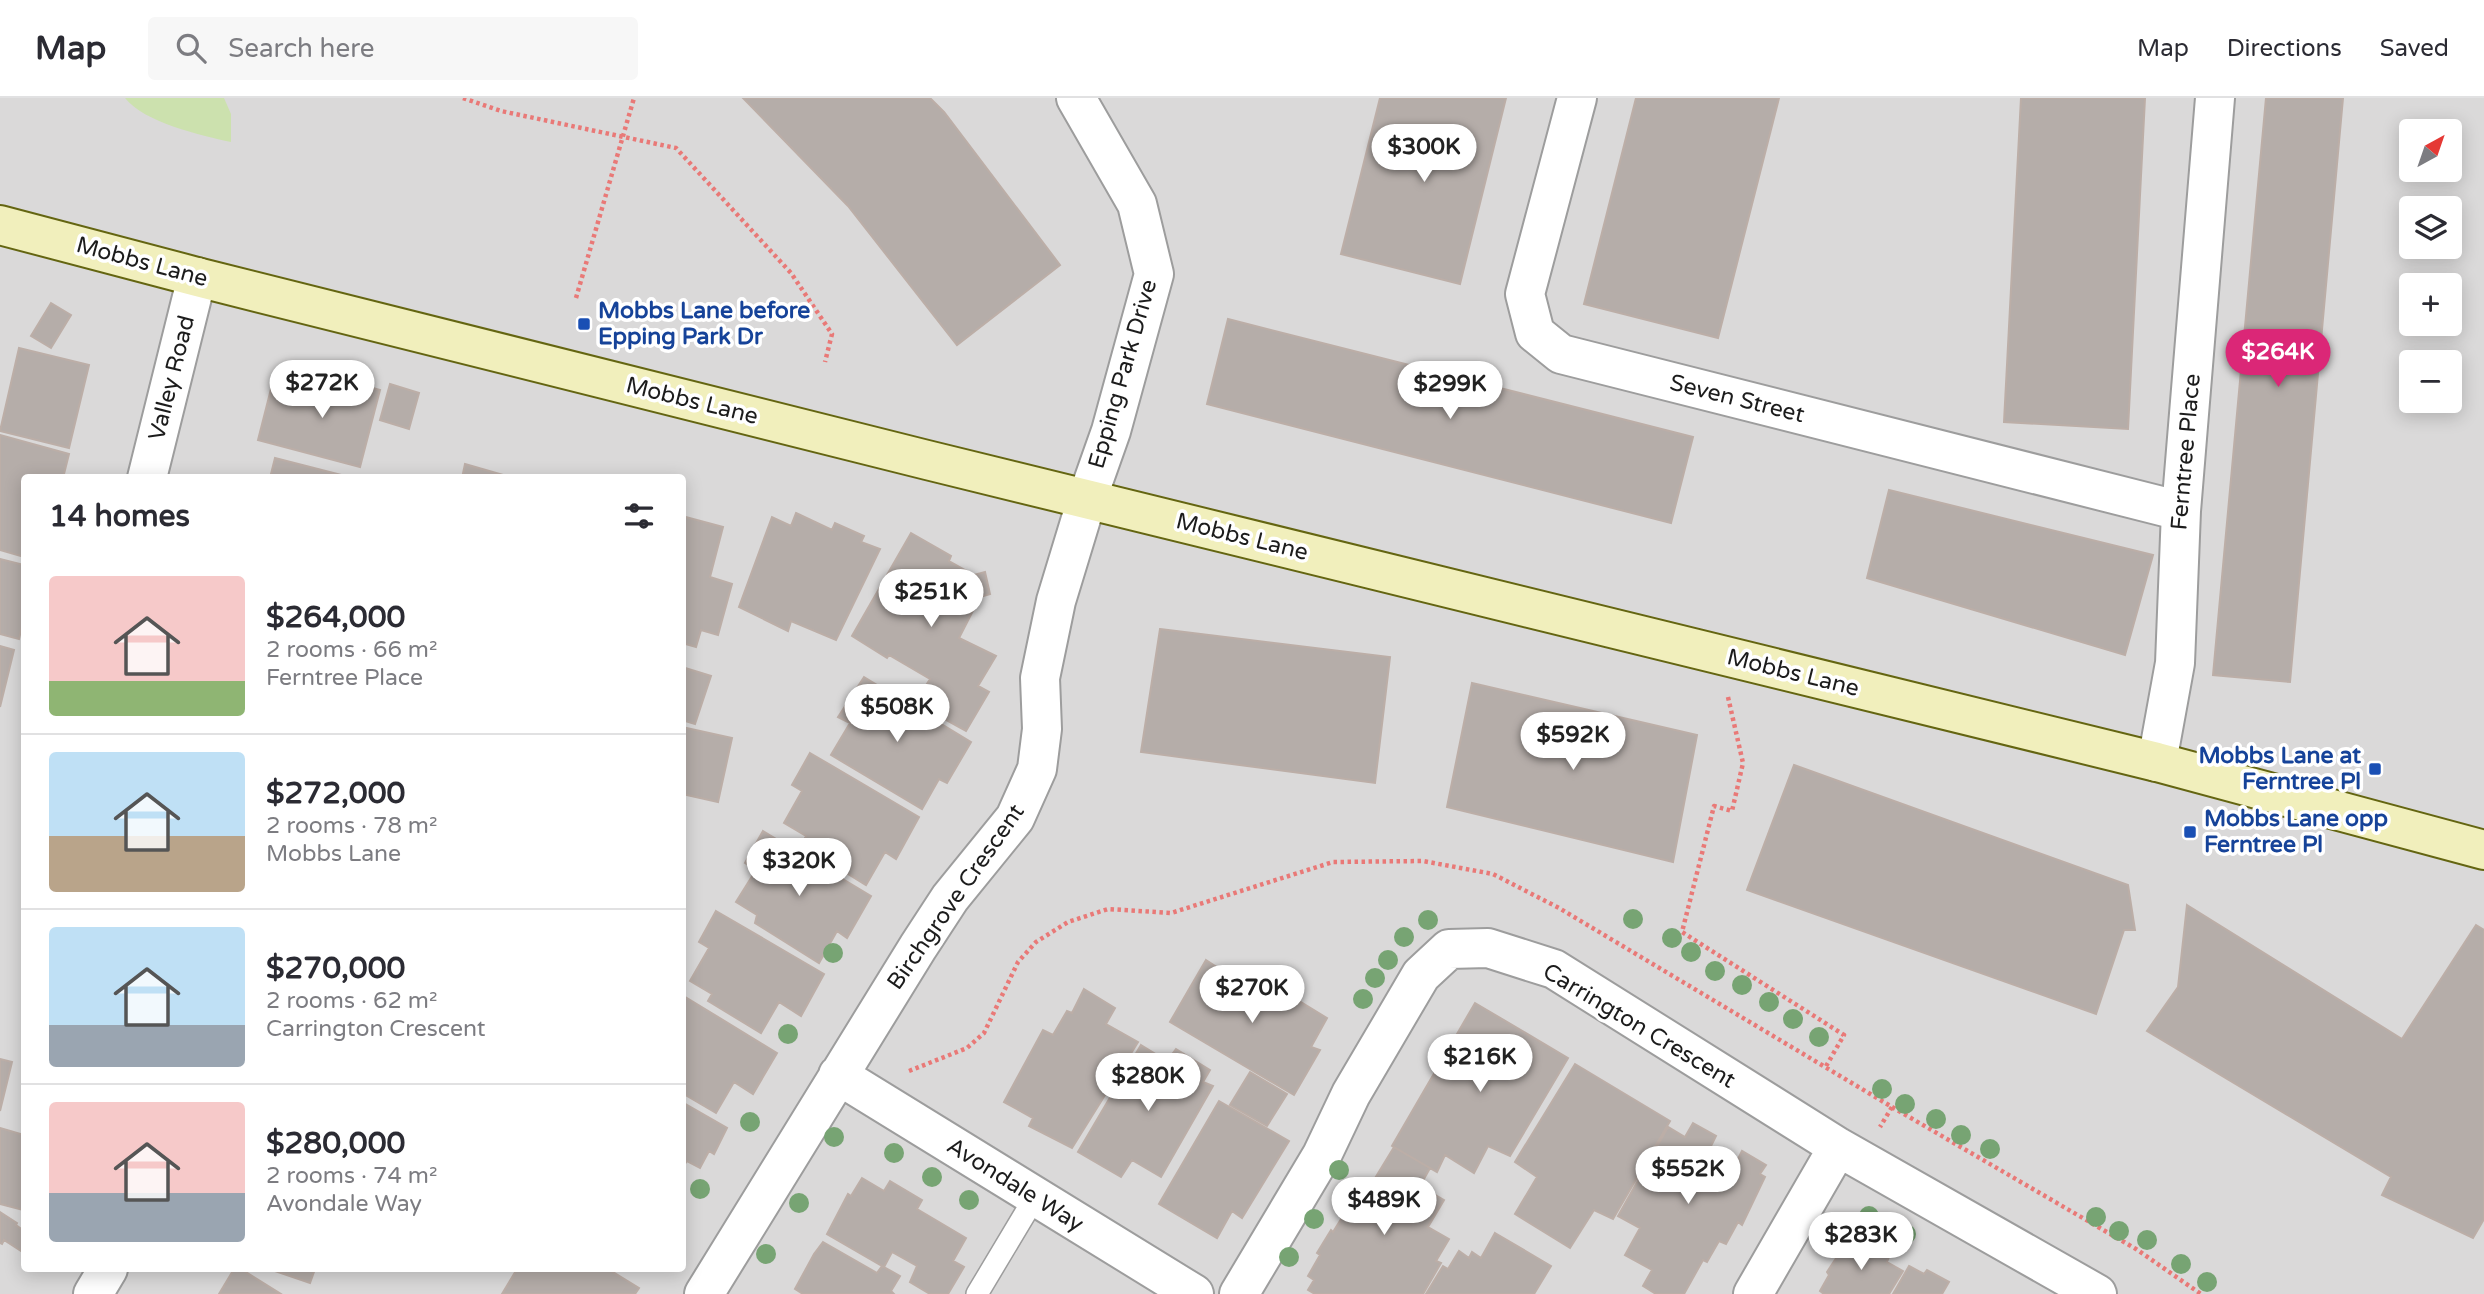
<!DOCTYPE html>
<meta charset="utf-8">
<style>
body{margin:0;font-family:"Varela Round",sans-serif;background:#f7f7f7;color:#2b2b33;height:100vh;display:flex;flex-direction:column;font-size:26px;white-space:nowrap}
*{box-sizing:border-box;margin:0}
p{font-size:23px;color:#7c7c81}
.icon{flex:none;width:38px;height:38px;fill:none;stroke:currentColor;stroke-width:2;stroke-linecap:round;stroke-linejoin:round}
.map{position:relative;flex:1;overflow:hidden}
.sheet{position:absolute;left:21px;top:376px;width:665px;height:798px;display:flex;flex-direction:column;background:#fff;border-radius:7px;box-shadow:0 4px 18px #0003}
.sheet>*{flex:none}
.needle{width:46px;rotate:40deg}
.fabs{position:absolute;left:2399px;top:21px;display:grid;gap:14px}
.fabs a{display:grid;place-items:center;width:63px;height:63px;border-radius:7px;background:#fff;box-shadow:0 4px 18px #0003;font-size:35px}
.price{position:absolute;translate:-50% -60px;padding:0 16px;border-radius:24px;background:#fff;color:#222;font-size:23px;line-height:46px;filter:drop-shadow(0 2px 4px #0008)}
.price::after{content:'';position:absolute;left:50%;top:42px;width:21px;height:16px;margin-left:-10px;background:inherit;clip-path:polygon(0 0,100% 0,50% 100%)}
.price.current{background:#db2777;color:#fff}
ul{padding:0;list-style:none}
li{display:flex;align-items:center;gap:21px;height:175px;padding:0 28px}
li+li{border-top:2px solid #e1e1e2}
li span{display:grid;place-items:center;flex:none;width:196px;height:140px;border-radius:7px;color:#555}
li>.icon{margin-inline-start:auto}
span .icon{width:84px;height:84px;fill:#fffc;stroke-width:1}
li b{font-size:30px}
h2{display:flex;justify-content:space-between;align-items:center;height:84px;padding:0 28px;font-size:30px}
header{display:flex;align-items:center;gap:42px;box-sizing:border-box;height:98px;padding:0 35px;background:#fff;border-bottom:2px solid #e1e1e2}
header strong{font-size:33px}
nav{display:flex;gap:38px;margin-inline-start:auto;font-size:24px}
.search{width:490px;height:63px;background:#f7f7f7;display:flex;align-items:center;gap:18px;box-sizing:border-box;padding:0 24px;border-radius:7px;color:#7c7c81;font-size:26px}
.map>svg:first-child{display:block}
.residential{fill:#dad9d9;fill-rule:evenodd}
.grass{fill:#cce1ae}
.building{fill:#b5ada9;stroke:#bcaea7;stroke-width:2}
.lines{fill:none;stroke-linecap:round;stroke-linejoin:round}
.lane-casing{stroke:#9d9d9d;stroke-width:24}
.street-casing{stroke:#9d9d9d;stroke-width:42}
.secondary-casing{stroke:#646511;stroke-width:42}
.path{stroke:#e97977;stroke-width:4.5;stroke-dasharray:3.5 3.5;stroke-linecap:butt}
.lane{stroke:#fff;stroke-width:21}
.street{stroke:#fff;stroke-width:38}
.secondary{stroke:#f1efbc;stroke-width:38}
.tree{fill:#77a473}
.transit-dot{fill:#1a4fb4;stroke:#fff;stroke-width:2.5}
.labels{text-anchor:middle;dominant-baseline:central;stroke-width:7;stroke-linejoin:round;paint-order:stroke}
.street-label{font-size:23px;fill:#1c1c1c;stroke:#fff}
.transit-label{font-size:23px;font-weight:bold;fill:#164399;stroke:#fff;text-anchor:start}
</style>
<header>
<strong>Map</strong>
<div class="search"><svg class="icon" aria-label="search" viewBox="0 0 24 24"><circle cx="10" cy="10" r="6"/><path d="M15 15l6 6"/></svg>Search here</div>
<nav><a>Map</a><a>Directions</a><a>Saved</a></nav>
</header>
<div class="map">
<svg width="2484" height="1196" viewBox="0 0 2484 1196">
<rect width="100%" height="100%" fill="#ece8e3"/>
<path class="residential" d="M 0,0 L 2484,0 L 2484,1196 L 0,1196 ZM 2412,33 L 2450,33 L 2450,72 L 2412,72 ZM 2412,110 L 2450,110 L 2450,149 L 2412,149 ZM 2412,187 L 2450,187 L 2450,226 L 2412,226 ZM 2412,264 L 2450,264 L 2450,303 L 2412,303 ZM 24,380 L 682,380 L 682,1171 L 24,1171 Z"/>
<path class="grass" d="M 125,0 L 224,0 L 231,16 L 231,44 C 200,37 145,25 125,0 Z"/>
<path class="building" d="M 743,0 L 930,0 L 944,14 L 1060,167 L 957,247 L 848,108 Z
M 1380,0 L 1506,0 L 1460,186 L 1341,156 Z
M 1636,0 L 1779,0 L 1718,240 L 1584,206 Z
M 2021,0 L 2145,0 L 2128,331 L 2004,324 Z
M 2266,0 L 2343,0 L 2290,584 L 2213,577 Z
M 51,205 L 71,217 L 51,250 L 31,238 Z
M 1228,221 L 1693,339 L 1671,425 L 1207,306 Z
M 19,250 L 89,267 L 69,350 L 0,333 Z
M 326,277 L 380,292 L 360,369 L 258,342 L 272,287 L 320,300 Z
M 390,286 L 419,295 L 409,331 L 380,322 Z
M 0,337 L 69,356 L 63,380 L 24,380 L 24,459 L 0,452 Z
M 275,360 L 353,380 L 270,380 Z
M 465,366 L 503,377 L 502,380 L 462,380 Z
M 1889,392 L 2153,457 L 2125,557 L 1867,480 Z
M 796,415 L 832,432 L 835,425 L 864,438 L 861,444 L 880,451 L 836,542 L 791,523 L 788,533 L 739,509 L 772,419 L 791,428 Z
M 682,418 L 723,429 L 710,479 L 732,486 L 718,537 L 701,532 L 696,549 L 682,545 Z
M 911,435 L 951,458 L 949,463 L 974,477 L 985,474 L 990,496 L 980,499 L 959,540 L 996,558 L 978,588 L 989,594 L 966,633 L 915,605 L 930,581 L 889,557 L 887,560 L 852,538 Z
M 0,461 L 24,467 L 24,520 L 19,541 L 0,536 Z
M 1160,531 L 1390,559 L 1375,685 L 1141,654 Z
M 0,548 L 14,552 L 0,609 Z
M 682,569 L 711,578 L 695,626 L 682,622 Z
M 864,579 L 971,644 L 947,685 L 939,681 L 922,711 L 831,657 L 850,625 L 838,619 Z
M 1472,585 L 1697,637 L 1673,764 L 1447,709 Z
M 682,629 L 732,640 L 718,704 L 682,696 Z
M 810,655 L 919,719 L 896,761 L 885,754 L 866,787 L 801,747 L 806,738 L 784,725 L 802,693 L 792,687 Z
M 1794,667 L 2128,787 L 2135,832 L 2124,832 L 2096,916 L 1747,792 Z
M 763,733 L 871,798 L 847,840 L 837,833 L 819,865 L 755,825 L 757,817 L 736,804 L 756,772 L 745,765 Z
M 2187,807 L 2402,941 L 2476,827 L 2484,832 L 2484,1121 L 2473,1140 L 2382,1097 L 2391,1079 L 2147,933 L 2178,889 Z
M 716,813 L 824,876 L 801,918 L 779,904 L 761,935 L 708,903 L 712,896 L 690,883 L 709,850 L 699,844 Z
M 1206,862 L 1229,877 L 1235,871 L 1255,886 L 1260,879 L 1327,920 L 1311,949 L 1320,952 L 1294,997 L 1170,924 Z
M 1084,891 L 1115,910 L 1106,926 L 1138,944 L 1072,1050 L 1029,1028 L 1033,1020 L 1004,1004 L 1043,932 L 1053,937 L 1067,913 L 1072,915 Z
M 682,897 L 777,955 L 753,996 L 734,984 L 716,1015 L 682,995 Z
M 1475,905 L 1568,960 L 1510,1058 L 1488,1048 L 1474,1075 L 1445,1057 L 1437,1074 L 1392,1048 Z
M 1141,947 L 1167,963 L 1176,951 L 1210,972 L 1203,984 L 1213,988 L 1161,1079 L 1132,1062 L 1121,1079 L 1078,1054 Z
M 0,961 L 12,964 L 0,1013 Z
M 1575,966 L 1670,1023 L 1613,1121 L 1594,1112 L 1570,1150 L 1515,1116 L 1537,1079 L 1515,1064 Z
M 1250,974 L 1287,996 L 1267,1028 L 1230,1007 Z
M 1219,1003 L 1289,1043 L 1242,1120 L 1232,1113 L 1217,1140 L 1159,1106 Z
M 682,1004 L 727,1030 L 714,1056 L 709,1053 L 700,1070 L 687,1063 L 682,1070 Z
M 1693,1025 L 1716,1038 L 1711,1048 L 1737,1063 L 1742,1053 L 1766,1067 L 1760,1076 L 1765,1079 L 1742,1127 L 1738,1124 L 1726,1146 L 1719,1143 L 1707,1164 L 1703,1162 L 1684,1196 L 1656,1196 L 1643,1188 L 1652,1172 L 1625,1157 L 1640,1130 L 1618,1118 L 1668,1029 L 1685,1039 Z
M 0,1030 L 24,1037 L 23,1112 L 0,1106 Z
M 1394,1049 L 1430,1070 L 1420,1088 L 1444,1102 L 1428,1129 L 1449,1141 L 1436,1163 L 1441,1165 L 1423,1196 L 1315,1196 L 1308,1192 L 1314,1182 L 1308,1178 L 1320,1157 L 1317,1155 L 1331,1132 L 1333,1134 L 1348,1110 L 1355,1113 Z
M 862,1080 L 884,1093 L 890,1083 L 922,1102 L 917,1111 L 966,1140 L 953,1163 L 964,1169 L 948,1196 L 930,1196 L 910,1184 L 917,1168 L 892,1154 L 884,1169 L 827,1136 L 848,1096 L 851,1098 Z
M 0,1114 L 17,1125 L 16,1127 L 24,1133 L 24,1155 L 4,1142 L 2,1146 L 0,1145 Z
M 1495,1135 L 1551,1168 L 1534,1196 L 1426,1196 L 1443,1168 L 1448,1171 L 1459,1153 L 1469,1160 L 1472,1154 L 1481,1160 Z
M 1848,1142 L 1866,1152 L 1870,1148 L 1889,1159 L 1887,1164 L 1903,1173 L 1889,1196 L 1824,1196 L 1820,1193 L 1829,1177 L 1827,1174 Z
M 823,1144 L 877,1175 L 882,1168 L 900,1178 L 891,1193 L 894,1196 L 803,1196 L 795,1191 L 814,1156 Z
M 1909,1168 L 1924,1176 L 1927,1172 L 1949,1184 L 1942,1196 L 1893,1196 Z
M 234,1171 L 241,1171 L 281,1196 L 219,1196 Z
M 269,1171 L 315,1171 L 310,1185 Z
M 517,1171 L 608,1171 L 639,1190 L 635,1196 L 502,1196 Z"/>
<g class="lines">
<g class="lane-casing">
<path id="lane" d="M 977,1196 L 1035,1099"/>
</g>
<g class="street-casing">
<path id="street" d="M 1577,0 L 1525,196 L 1535,235 L 1561,256 L 2181,413
M 147,380 L 197,179
M 2157,664 L 2175,565 L 2181,413 L 2215,0
M 838,977 L 1194,1196
M 93,1196 L 108,1171
M 704,1196 L 918,849 L 950,800 L 1015,720 L 1037,671 L 1042,631 L 1040,580 L 1056,503 L 1087,401 L 1111,333 L 1154,176 L 1137,106 L 1076,0
M 1239,1196 L 1322,1057 L 1351,996 L 1421,877 L 1449,851 L 1488,850 L 1554,871 L 1838,1049 L 2097,1196
M 1753,1196 L 1838,1049"/>
</g>
<g class="secondary-casing">
<path id="secondary" d="M 0,127 L 197,179 L 927,362 L 2157,664 L 2484,752"/>
</g>
<path class="path" d="M 463,0 L 501,13 L 676,50 L 791,175 L 832,236 L 825,264
M 576,200 L 634,0
M 1728,599 L 1743,665 L 1732,713 L 1714,708 L 1682,834 L 1844,937 L 1825,970
M 909,973 L 967,950 L 984,935 L 1018,864 L 1036,844 L 1068,824 L 1108,811 L 1171,815 L 1333,764 L 1423,763 L 1493,776 L 1559,810 L 1892,1009 L 1880,1029
M 1892,1009 L 2136,1151 L 2201,1196"/>
<use href="#lane" class="lane"/>
<use href="#street" class="street"/>
<use href="#secondary" class="secondary"/>
</g>
<g class="tree">
<circle cx="1633" cy="821" r="10"/>
<circle cx="1428" cy="822" r="10"/>
<circle cx="1404" cy="839" r="10"/>
<circle cx="1672" cy="840" r="10"/>
<circle cx="1691" cy="854" r="10"/>
<circle cx="833" cy="855" r="10"/>
<circle cx="1388" cy="862" r="10"/>
<circle cx="1715" cy="873" r="10"/>
<circle cx="1375" cy="880" r="10"/>
<circle cx="1742" cy="887" r="10"/>
<circle cx="1363" cy="901" r="10"/>
<circle cx="1769" cy="904" r="10"/>
<circle cx="1793" cy="921" r="10"/>
<circle cx="788" cy="936" r="10"/>
<circle cx="1819" cy="939" r="10"/>
<circle cx="1882" cy="991" r="10"/>
<circle cx="1905" cy="1006" r="10"/>
<circle cx="1936" cy="1021" r="10"/>
<circle cx="750" cy="1024" r="10"/>
<circle cx="1961" cy="1037" r="10"/>
<circle cx="834" cy="1039" r="10"/>
<circle cx="1990" cy="1051" r="10"/>
<circle cx="894" cy="1055" r="10"/>
<circle cx="1339" cy="1072" r="10"/>
<circle cx="932" cy="1079" r="10"/>
<circle cx="700" cy="1091" r="10"/>
<circle cx="969" cy="1102" r="10"/>
<circle cx="799" cy="1105" r="10"/>
<circle cx="1869" cy="1118" r="10"/>
<circle cx="2096" cy="1119" r="10"/>
<circle cx="1314" cy="1121" r="10"/>
<circle cx="2119" cy="1133" r="10"/>
<circle cx="1906" cy="1136" r="10"/>
<circle cx="2147" cy="1142" r="10"/>
<circle cx="766" cy="1156" r="10"/>
<circle cx="1289" cy="1159" r="10"/>
<circle cx="2181" cy="1166" r="10"/>
<circle cx="2207" cy="1184" r="10"/>
</g>
<g class="transit-dot">
<rect x="577" y="219" width="14" height="14" rx="3.5"/>
<rect x="2368" y="664" width="14" height="14" rx="3.5"/>
<rect x="2183" y="727" width="14" height="14" rx="3.5"/>
</g>
<g class="labels">
<g class="street-label">
<text transform="translate(142 164) rotate(15)">Mobbs Lane</text>
<text transform="translate(1123 276) rotate(-74)">Epping Park Drive</text>
<text transform="translate(172 280) rotate(-76)">Valley Road</text>
<text transform="translate(1737 301) rotate(14)">Seven Street</text>
<text transform="translate(692 303) rotate(14)">Mobbs Lane</text>
<text transform="translate(2186 354) rotate(-85)">Ferntree Place</text>
<text transform="translate(1242 439) rotate(14)">Mobbs Lane</text>
<text transform="translate(1793 575) rotate(14)">Mobbs Lane</text>
<text transform="translate(956 799) rotate(-55)">Birchgrove Crescent</text>
<text transform="translate(1639 928) rotate(31)">Carrington Crescent</text>
<text transform="translate(1015 1087) rotate(32)">Avondale Way</text>
</g>
<g class="transit-label">
<text x="598" y="213">Mobbs Lane before<tspan x="598" dy="26">Epping Park Dr</tspan></text>
<text x="2361" y="658" text-anchor="end">Mobbs Lane at<tspan x="2361" dy="26">Ferntree Pl</tspan></text>
<text x="2204" y="721">Mobbs Lane opp<tspan x="2204" dy="26">Ferntree Pl</tspan></text>
</g>
</g>
</svg>
<div class="fabs">
<a><svg class="needle" viewBox="-14 -14 28 28"><path d="M0-13l5 13h-10z" fill="#e53935"/><path d="M0 13l5-13h-10z" fill="#7c7c81"/></svg></a>
<a><svg class="icon" aria-label="layers" viewBox="0 0 24 24"><path d="M12 4l9 5-9 5-9-5zM3 14l9 5 9-5"/></svg></a>
<a>+</a>
<a>−</a>
</div>
<b class="price" style="left:1424px;top:86px">$300K</b>
<b class="price current" style="left:2278px;top:291px">$264K</b>
<b class="price" style="left:322px;top:322px">$272K</b>
<b class="price" style="left:1450px;top:323px">$299K</b>
<b class="price" style="left:931px;top:531px">$251K</b>
<b class="price" style="left:897px;top:646px">$508K</b>
<b class="price" style="left:1573px;top:674px">$592K</b>
<b class="price" style="left:799px;top:800px">$320K</b>
<b class="price" style="left:1252px;top:927px">$270K</b>
<b class="price" style="left:1480px;top:996px">$216K</b>
<b class="price" style="left:1148px;top:1015px">$280K</b>
<b class="price" style="left:1688px;top:1108px">$552K</b>
<b class="price" style="left:1384px;top:1139px">$489K</b>
<b class="price" style="left:1861px;top:1174px">$283K</b>
<section class="sheet">
<h2>14 homes<svg class="icon" aria-label="filters" viewBox="0 0 24 24"><path d="M4 7h16M4 17h16"/><circle cx="9" cy="7" r="2"/><circle cx="15" cy="17" r="2"/></svg></h2>
<ul>
<li><span style="background:linear-gradient(#f6c9c9 75%,#8fb573 0)"><svg class="icon" aria-label="home" viewBox="0 0 24 24"><path d="M3 11l9-7 9 7M6 9v11h12V9"/></svg></span><div><b>$264,000</b><p>2 rooms · 66 m²</p><p>Ferntree Place</p></div></li>
<li><span style="background:linear-gradient(#bfe0f5 60%,#b9a48a 0)"><svg class="icon" aria-label="home" viewBox="0 0 24 24"><path d="M3 11l9-7 9 7M6 9v11h12V9"/></svg></span><div><b>$272,000</b><p>2 rooms · 78 m²</p><p>Mobbs Lane</p></div></li>
<li><span style="background:linear-gradient(#bfe0f5 70%,#9aa5b1 0)"><svg class="icon" aria-label="home" viewBox="0 0 24 24"><path d="M3 11l9-7 9 7M6 9v11h12V9"/></svg></span><div><b>$270,000</b><p>2 rooms · 62 m²</p><p>Carrington Crescent</p></div></li>
<li><span style="background:linear-gradient(#f6c9c9 65%,#9aa5b1 0)"><svg class="icon" aria-label="home" viewBox="0 0 24 24"><path d="M3 11l9-7 9 7M6 9v11h12V9"/></svg></span><div><b>$280,000</b><p>2 rooms · 74 m²</p><p>Avondale Way</p></div></li>
</ul>
</section>
</div>
